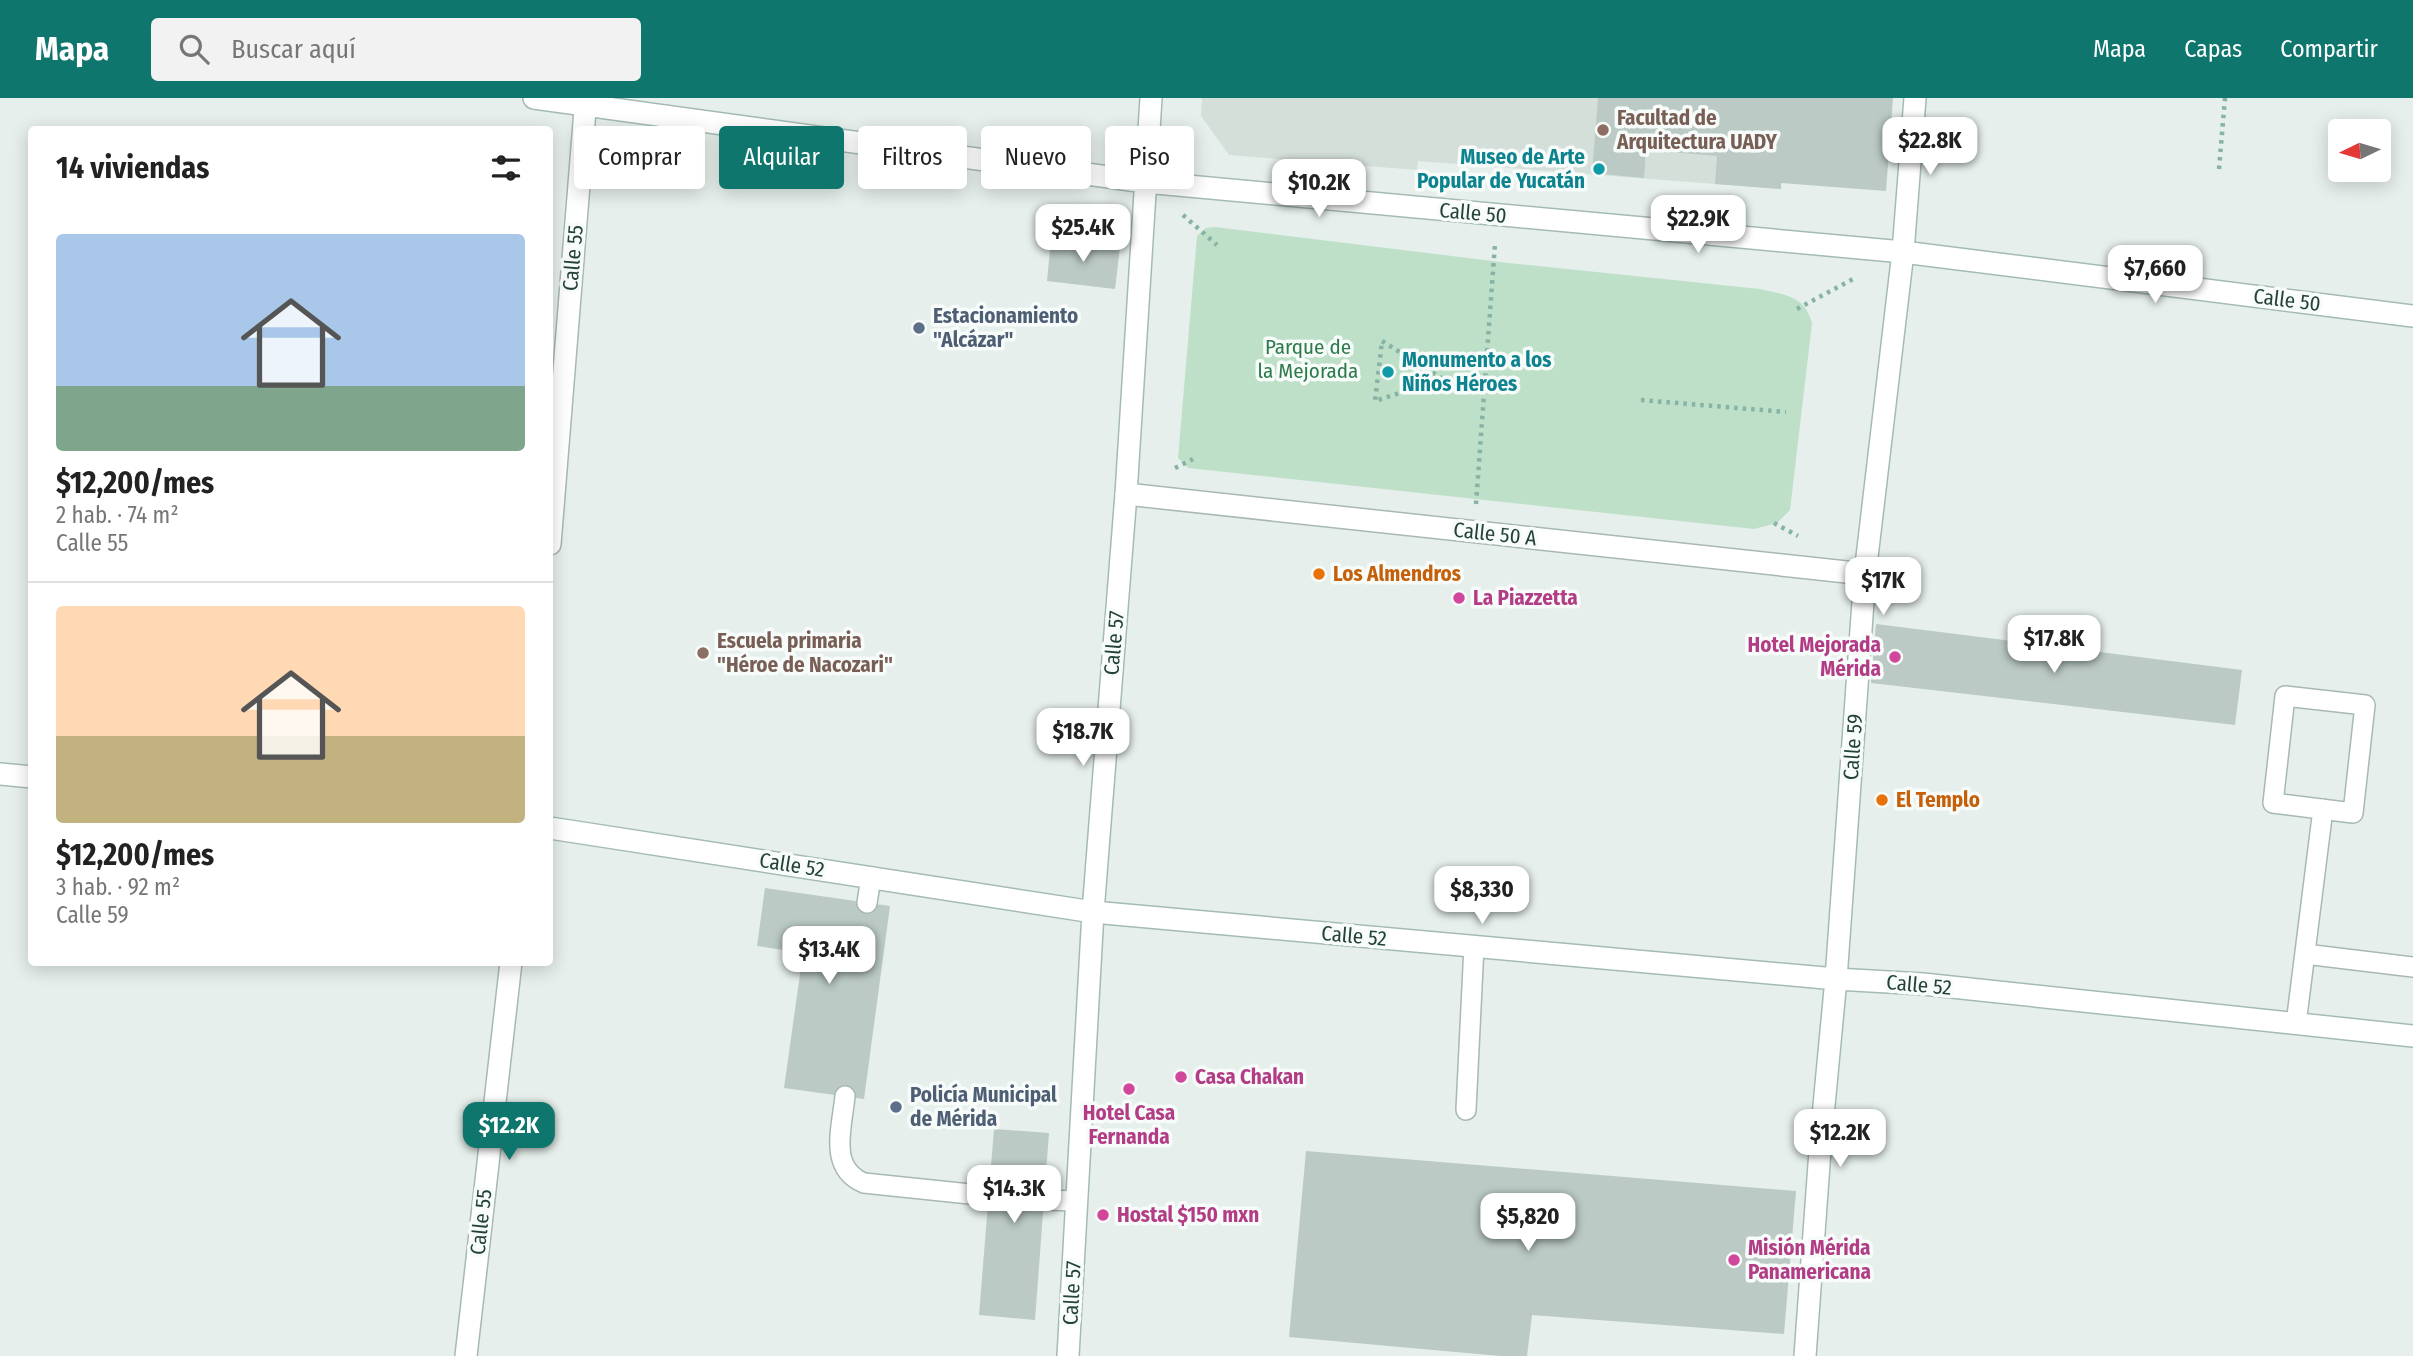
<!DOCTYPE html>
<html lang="es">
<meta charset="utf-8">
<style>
body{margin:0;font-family:"Fira Sans Condensed",sans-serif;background:#f2f2f2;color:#222;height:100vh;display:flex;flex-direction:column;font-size:26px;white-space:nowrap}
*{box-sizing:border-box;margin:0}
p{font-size:23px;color:#767676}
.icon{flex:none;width:38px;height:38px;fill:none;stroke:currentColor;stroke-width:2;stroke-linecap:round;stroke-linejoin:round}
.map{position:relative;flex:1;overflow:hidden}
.details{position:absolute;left:28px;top:28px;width:525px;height:840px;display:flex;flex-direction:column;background:#fff;border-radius:7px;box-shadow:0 4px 18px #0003}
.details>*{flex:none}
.guide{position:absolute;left:574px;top:28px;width:665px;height:63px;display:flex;gap:14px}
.needle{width:46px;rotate:265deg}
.buttons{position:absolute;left:2328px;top:21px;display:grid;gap:14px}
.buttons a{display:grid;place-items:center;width:63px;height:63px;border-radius:7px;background:#fff;box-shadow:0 4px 18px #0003;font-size:35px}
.price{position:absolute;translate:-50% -60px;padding:0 16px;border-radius:14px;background:#fff;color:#222;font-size:23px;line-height:46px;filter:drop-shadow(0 2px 4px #0008)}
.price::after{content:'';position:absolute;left:50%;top:42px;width:21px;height:16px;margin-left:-10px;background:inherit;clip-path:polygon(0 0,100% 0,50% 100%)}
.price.current{background:#0f766e;color:#fff}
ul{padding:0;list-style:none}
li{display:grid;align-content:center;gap:14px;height:371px;padding:0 28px}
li+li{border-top:2px solid #e0e0e0}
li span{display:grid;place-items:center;height:217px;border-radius:7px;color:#555}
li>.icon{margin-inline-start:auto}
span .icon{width:126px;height:126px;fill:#fffc;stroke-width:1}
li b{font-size:30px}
h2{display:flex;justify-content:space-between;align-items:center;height:84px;padding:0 28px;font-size:30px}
.chip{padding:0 24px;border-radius:7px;background:#fff;box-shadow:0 4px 18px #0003;font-size:24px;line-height:63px}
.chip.current{background:#0f766e;color:#fff}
header{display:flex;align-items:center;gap:42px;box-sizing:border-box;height:98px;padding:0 35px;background:#0f766e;color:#fff}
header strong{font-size:33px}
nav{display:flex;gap:38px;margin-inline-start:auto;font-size:24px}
.search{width:490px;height:63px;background:#f2f2f2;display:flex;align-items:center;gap:18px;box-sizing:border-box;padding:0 24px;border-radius:7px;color:#767676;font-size:26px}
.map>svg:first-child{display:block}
.built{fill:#d4dfda}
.green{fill:#bfe0c8}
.building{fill:#bbcac4}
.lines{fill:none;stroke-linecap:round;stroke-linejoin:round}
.lane-casing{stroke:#a8b8b2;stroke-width:22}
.street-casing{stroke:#a8b8b2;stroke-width:24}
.secondary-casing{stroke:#a4bbb3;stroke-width:24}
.path{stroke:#86b3a5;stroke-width:4.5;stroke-dasharray:3.5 5;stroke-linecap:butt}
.lane{stroke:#fff;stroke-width:19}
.street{stroke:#fff;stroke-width:21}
.secondary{stroke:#fff;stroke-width:21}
.education-dot{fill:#8d6e63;stroke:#f7fbf9;stroke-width:2.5}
.culture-dot{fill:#0f9aa8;stroke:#f7fbf9;stroke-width:2.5}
.service-dot{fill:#5c6f8a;stroke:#f7fbf9;stroke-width:2.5}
.food-dot{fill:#e8710a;stroke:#f7fbf9;stroke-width:2.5}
.hotel-dot{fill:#d1479c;stroke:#f7fbf9;stroke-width:2.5}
.labels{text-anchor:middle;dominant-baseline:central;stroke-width:7;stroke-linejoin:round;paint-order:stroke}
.education-label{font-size:21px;font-weight:bold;fill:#785e54;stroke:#f7fbf9;text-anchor:start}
.culture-label{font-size:21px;font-weight:bold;fill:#0d838f;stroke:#f7fbf9;text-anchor:end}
.street-label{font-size:21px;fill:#24423a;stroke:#f7fbf9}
.service-label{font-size:21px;font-weight:bold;fill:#4e5e75;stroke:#f7fbf9;text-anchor:start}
.park-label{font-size:21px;fill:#2d7a4b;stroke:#f7fbf9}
.food-label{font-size:21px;font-weight:bold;fill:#c56008;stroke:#f7fbf9;text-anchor:start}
.hotel-label{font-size:21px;font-weight:bold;fill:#b23c85;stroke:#f7fbf9;text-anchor:start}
</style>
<header>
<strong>Mapa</strong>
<div class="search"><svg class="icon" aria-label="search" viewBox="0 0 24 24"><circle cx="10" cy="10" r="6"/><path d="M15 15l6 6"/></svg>Buscar aquí</div>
<nav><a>Mapa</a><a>Capas</a><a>Compartir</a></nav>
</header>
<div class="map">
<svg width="2413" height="1258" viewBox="0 0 2413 1258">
<rect width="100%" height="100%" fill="#e6efeb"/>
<path class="built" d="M 1202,0 L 1786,0 L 1781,91 L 1418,63 L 1417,72 L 1229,57 L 1201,18 Z"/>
<path class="green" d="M 1215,129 L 1509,165 L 1760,191 C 1785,197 1804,197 1812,225 L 1790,412 L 1777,425 L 1754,431 L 1188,370 L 1178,360 L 1197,138 L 1206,130 Z"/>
<path class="building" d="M 1598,0 L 1893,0 L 1886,93 L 1781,85 L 1781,91 L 1715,86 L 1717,58 L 1646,52 L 1644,80 L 1592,75 Z
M 1051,141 L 1120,149 L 1115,191 L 1047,183 Z
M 1876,526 L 2242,572 L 2235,627 L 1871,585 Z
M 765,790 L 890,808 L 864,1001 L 784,990 L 803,855 L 757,848 Z
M 994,1031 L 1049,1035 L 1035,1222 L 979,1217 Z
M 1306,1053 L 1796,1093 L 1784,1236 L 1532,1217 L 1527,1258 L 1500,1258 L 1289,1239 Z"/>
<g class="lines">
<g class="lane-casing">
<path id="lane" d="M 2285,598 L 2365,607 L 2353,715 L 2273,705 Z
M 867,805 L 871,779
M 2305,856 L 2413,869
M 2296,926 L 2323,711
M 845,998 C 842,1030 828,1070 864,1085 L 989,1098
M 1466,1012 L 1474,848
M 1044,1102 L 1077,1103"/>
</g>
<g class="street-casing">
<path id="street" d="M 1126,396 L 1865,476
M 550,446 L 586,0
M 466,1258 L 511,864"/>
</g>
<g class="secondary-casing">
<path id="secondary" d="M 534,0 L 1145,84 L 1903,154 L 2413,218
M 0,676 L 32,679
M 550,730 L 1093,814 L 1836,881 L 1923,886 L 2413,938
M 1068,1258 L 1093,814 L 1126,396 L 1151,0
M 1805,1258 L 1821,1039 L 1836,881 L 1865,476 L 1903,154 L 1915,0"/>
</g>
<path class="path" d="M 2219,71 L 2225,0
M 1183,117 L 1217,147
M 1797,211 L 1855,180
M 1382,243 L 1443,281 L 1375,303 Z
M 1443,281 L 1485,283
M 1641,302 L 1786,314
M 1175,370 L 1193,361
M 1476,406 L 1495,146
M 1774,425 L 1798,438"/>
<use href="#lane" class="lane"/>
<use href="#street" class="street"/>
<use href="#secondary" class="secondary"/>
</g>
<g class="education-dot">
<circle cx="1603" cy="32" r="7"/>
<circle cx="703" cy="555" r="7"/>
</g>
<g class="culture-dot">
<circle cx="1599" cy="71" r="7"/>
<circle cx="1388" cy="274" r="7"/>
</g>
<g class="service-dot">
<circle cx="919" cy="230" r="7"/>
<circle cx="896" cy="1009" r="7"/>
</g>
<g class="food-dot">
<circle cx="1319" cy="476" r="7"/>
<circle cx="1882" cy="702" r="7"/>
</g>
<g class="hotel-dot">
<circle cx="1459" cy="500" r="7"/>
<circle cx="1895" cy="559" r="7"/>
<circle cx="1181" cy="979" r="7"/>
<circle cx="1129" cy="991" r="7"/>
<circle cx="1103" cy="1117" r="7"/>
<circle cx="1734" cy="1162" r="7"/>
</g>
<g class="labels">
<g class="education-label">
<text x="1617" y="20">Facultad de<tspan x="1617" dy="24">Arquitectura UADY</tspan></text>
<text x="717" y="543">Escuela primaria<tspan x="717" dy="24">"Héroe de Nacozari"</tspan></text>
</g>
<g class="culture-label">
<text x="1585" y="59">Museo de Arte<tspan x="1585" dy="24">Popular de Yucatán</tspan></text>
<text x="1402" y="262" text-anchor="start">Monumento a los<tspan x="1402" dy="24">Niños Héroes</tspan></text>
</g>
<g class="street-label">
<text transform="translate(1473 115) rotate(5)">Calle 50</text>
<text transform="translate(573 160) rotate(-85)">Calle 55</text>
<text transform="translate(2287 202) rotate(7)">Calle 50</text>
<text transform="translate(1495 436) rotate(6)">Calle 50 A</text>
<text transform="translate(1114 545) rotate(-85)">Calle 57</text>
<text transform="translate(1853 649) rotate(-86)">Calle 59</text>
<text transform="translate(792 767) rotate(9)">Calle 52</text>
<text transform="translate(1354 838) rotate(5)">Calle 52</text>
<text transform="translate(1919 887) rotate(5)">Calle 52</text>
<text transform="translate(481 1124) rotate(-84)">Calle 55</text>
<text transform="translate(1072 1195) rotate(-87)">Calle 57</text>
</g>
<g class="service-label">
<text x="933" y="218">Estacionamiento<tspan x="933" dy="24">"Alcázar"</tspan></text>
<text x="910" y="997">Policía Municipal<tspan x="910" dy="24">de Mérida</tspan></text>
</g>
<g class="park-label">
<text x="1308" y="249">Parque de<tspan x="1308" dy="24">la Mejorada</tspan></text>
</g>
<g class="food-label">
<text x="1333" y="476">Los Almendros</text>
<text x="1896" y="702">El Templo</text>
</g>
<g class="hotel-label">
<text x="1473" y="500">La Piazzetta</text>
<text x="1881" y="547" text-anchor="end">Hotel Mejorada<tspan x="1881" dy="24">Mérida</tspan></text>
<text x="1195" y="979">Casa Chakan</text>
<text x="1129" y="1015" text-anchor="middle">Hotel Casa<tspan x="1129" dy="24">Fernanda</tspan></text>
<text x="1117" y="1117">Hostal $150 mxn</text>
<text x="1748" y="1150">Misión Mérida<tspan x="1748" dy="24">Panamericana</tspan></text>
</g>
</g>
</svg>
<div class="buttons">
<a><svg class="needle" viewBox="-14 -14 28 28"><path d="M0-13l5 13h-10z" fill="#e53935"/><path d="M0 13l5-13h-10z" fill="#767676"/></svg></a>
</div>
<b class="price" style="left:1930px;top:79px">$22.8K</b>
<b class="price" style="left:1319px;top:121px">$10.2K</b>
<b class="price" style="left:1698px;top:157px">$22.9K</b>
<b class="price" style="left:1083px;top:166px">$25.4K</b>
<b class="price" style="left:2155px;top:207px">$7,660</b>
<b class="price" style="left:1883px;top:519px">$17K</b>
<b class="price" style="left:2054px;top:577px">$17.8K</b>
<b class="price" style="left:1083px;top:670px">$18.7K</b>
<b class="price" style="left:1482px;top:828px">$8,330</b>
<b class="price" style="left:829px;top:888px">$13.4K</b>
<b class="price current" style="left:509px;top:1064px">$12.2K</b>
<b class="price" style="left:1840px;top:1071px">$12.2K</b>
<b class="price" style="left:1014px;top:1127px">$14.3K</b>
<b class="price" style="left:1528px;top:1155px">$5,820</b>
<div class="guide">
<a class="chip">Comprar</a>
<a class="chip current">Alquilar</a>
<a class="chip">Filtros</a>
<a class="chip">Nuevo</a>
<a class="chip">Piso</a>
</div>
<section class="details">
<h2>14 viviendas<svg class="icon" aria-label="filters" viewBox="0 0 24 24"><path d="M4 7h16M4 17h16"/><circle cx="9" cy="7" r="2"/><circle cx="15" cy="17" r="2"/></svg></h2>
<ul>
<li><span style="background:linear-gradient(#a9c7e8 70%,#7fa58c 0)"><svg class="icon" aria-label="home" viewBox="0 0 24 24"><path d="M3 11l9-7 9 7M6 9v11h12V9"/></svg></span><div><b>$12,200/mes</b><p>2 hab. · 74 m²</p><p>Calle 55</p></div></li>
<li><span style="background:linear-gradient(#ffd9b3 60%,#c2b280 0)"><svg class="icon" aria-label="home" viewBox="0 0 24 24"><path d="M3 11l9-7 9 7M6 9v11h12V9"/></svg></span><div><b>$12,200/mes</b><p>3 hab. · 92 m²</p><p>Calle 59</p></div></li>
</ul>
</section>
</div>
